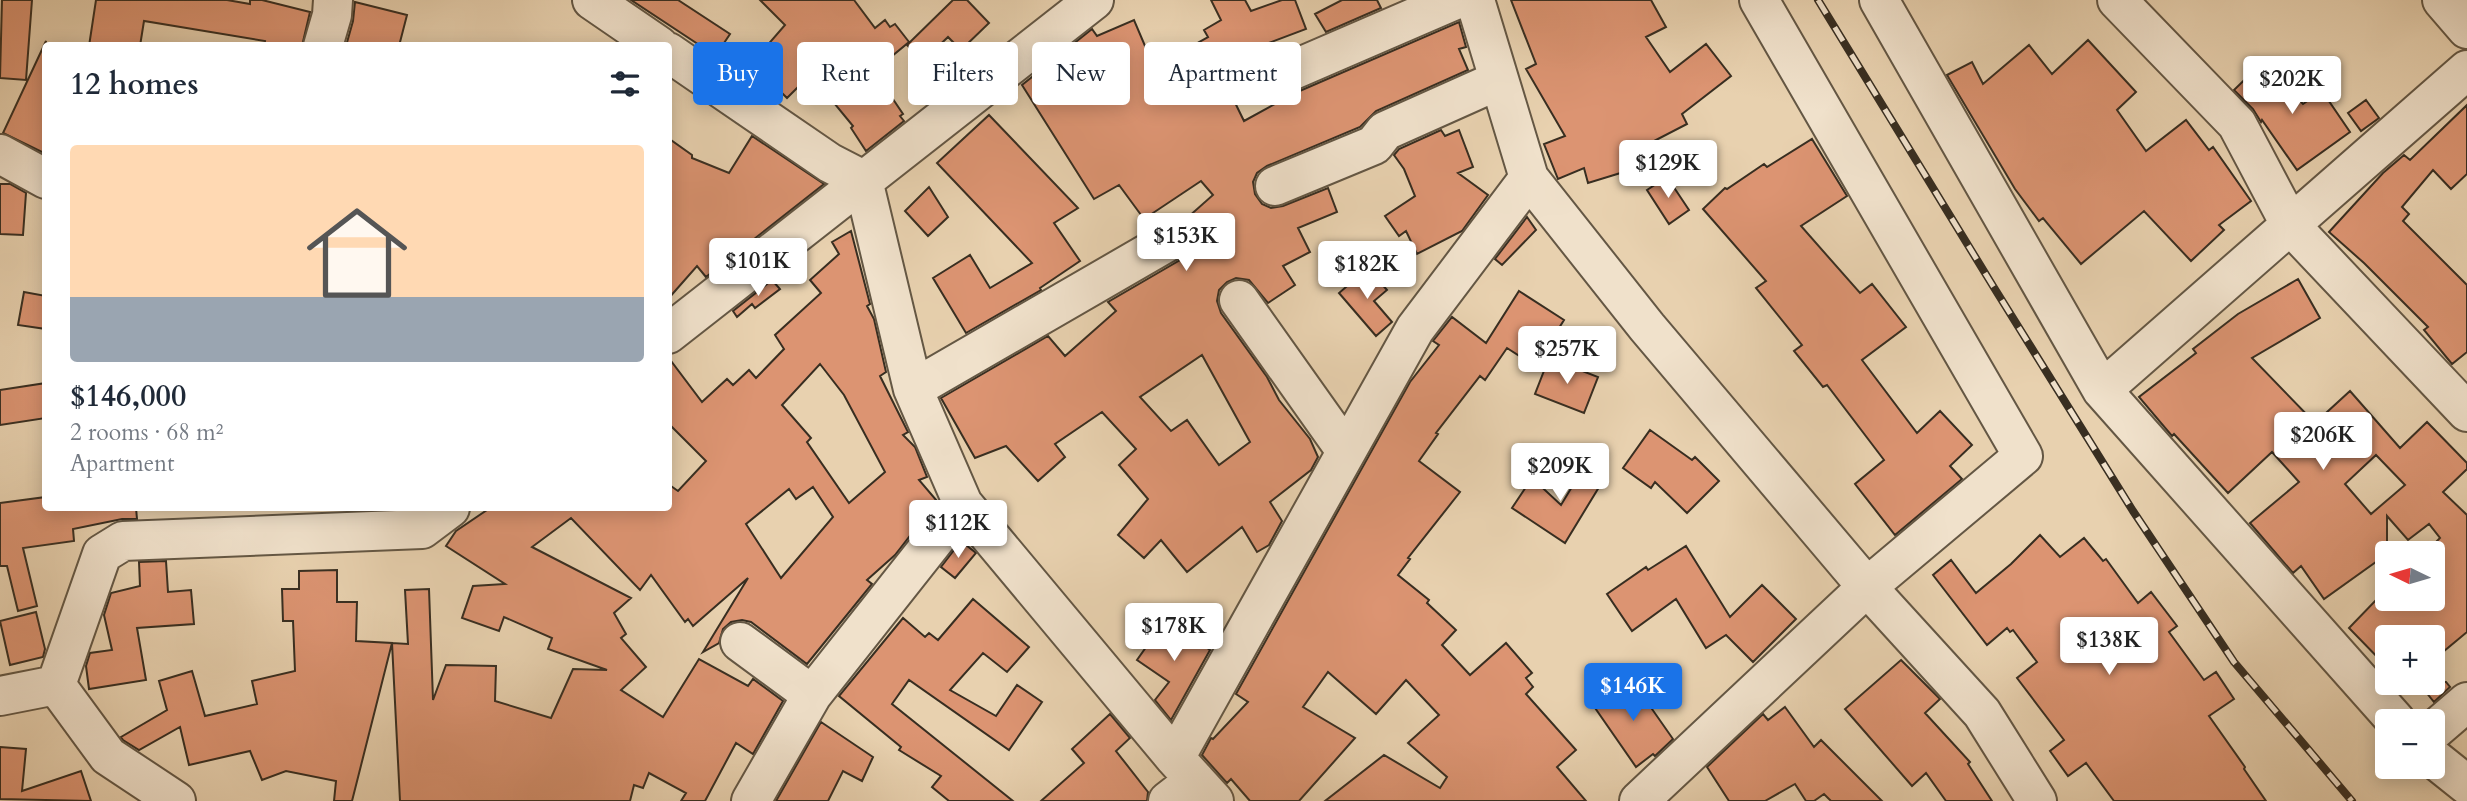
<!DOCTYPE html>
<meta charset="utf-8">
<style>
body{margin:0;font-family:Cardo,serif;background:#f6f6f7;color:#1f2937;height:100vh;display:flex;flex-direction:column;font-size:26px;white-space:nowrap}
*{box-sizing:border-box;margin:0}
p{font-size:23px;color:#747a83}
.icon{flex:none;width:38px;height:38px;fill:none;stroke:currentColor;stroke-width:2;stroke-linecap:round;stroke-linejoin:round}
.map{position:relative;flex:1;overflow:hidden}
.side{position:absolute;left:42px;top:42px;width:630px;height:469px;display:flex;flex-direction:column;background:#fff;border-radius:7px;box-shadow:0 4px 18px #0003}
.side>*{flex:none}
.banner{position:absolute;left:693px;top:42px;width:665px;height:63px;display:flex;gap:14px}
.needle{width:46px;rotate:275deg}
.controls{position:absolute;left:2375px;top:541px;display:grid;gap:14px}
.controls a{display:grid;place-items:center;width:70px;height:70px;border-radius:7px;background:#fff;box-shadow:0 4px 18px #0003;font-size:35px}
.price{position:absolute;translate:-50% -60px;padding:0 16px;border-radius:7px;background:#fff;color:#222;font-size:23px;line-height:46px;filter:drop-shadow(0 2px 4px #0008)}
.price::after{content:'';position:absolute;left:50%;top:42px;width:21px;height:16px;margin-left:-10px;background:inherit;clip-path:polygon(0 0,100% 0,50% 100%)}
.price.on{background:#1a73e8;color:#fff}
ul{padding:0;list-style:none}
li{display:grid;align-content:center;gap:14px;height:371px;padding:0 28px}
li+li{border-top:2px solid #e0e1e3}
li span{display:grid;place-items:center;height:217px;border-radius:7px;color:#555}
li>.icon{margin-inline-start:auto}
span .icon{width:126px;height:126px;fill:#fffc;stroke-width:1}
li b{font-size:30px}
h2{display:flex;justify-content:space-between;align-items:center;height:84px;padding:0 28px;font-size:30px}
.tag{padding:0 24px;border-radius:7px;background:#fff;box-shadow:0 4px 18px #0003;font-size:24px;line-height:63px}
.tag.on{background:#1a73e8;color:#fff}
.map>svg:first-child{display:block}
.building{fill:#dc9472;stroke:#382e21;stroke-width:2;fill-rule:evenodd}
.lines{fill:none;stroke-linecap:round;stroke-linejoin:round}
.minor-casing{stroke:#645744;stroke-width:42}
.minor{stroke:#f0e1cb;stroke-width:38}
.rail-casing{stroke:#382e21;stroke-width:8}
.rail{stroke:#f0e1cb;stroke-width:5;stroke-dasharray:16;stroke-linecap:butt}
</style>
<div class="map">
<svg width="2467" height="801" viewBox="0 0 2467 801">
<rect width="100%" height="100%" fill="#e8d1af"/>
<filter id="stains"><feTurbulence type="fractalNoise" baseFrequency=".00286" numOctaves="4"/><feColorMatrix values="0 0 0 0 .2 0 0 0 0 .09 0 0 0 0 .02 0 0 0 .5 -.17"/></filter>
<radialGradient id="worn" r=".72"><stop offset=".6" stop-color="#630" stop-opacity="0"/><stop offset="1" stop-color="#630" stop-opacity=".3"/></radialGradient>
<path class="building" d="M 2,0 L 32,0 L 26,80 L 0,78 Z
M 96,0 L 227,0 L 250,4 L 250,0 L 262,0 L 310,12 L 302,46 L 264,46 L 265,41 L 144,21 L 140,46 L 89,46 Z
M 631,0 L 678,0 L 730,34 L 718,52 L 710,52 Z
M 760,0 L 854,0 L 875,28 L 885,20 L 890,27 L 895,24 L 909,42 L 874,71 L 903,114 L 900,116 L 904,121 L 866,151 L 851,128 L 853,126 L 821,87 L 817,90 L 808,77 L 787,98 L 752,63 L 785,25 Z
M 953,0 L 967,0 L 989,23 L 961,50 L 948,37 L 923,61 L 907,45 Z
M 1211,0 L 1245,0 L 1251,11 L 1282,0 L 1295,0 L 1306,29 L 1258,47 L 1219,70 L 1244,121 L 1295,93 L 1459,22 L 1466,47 L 1459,49 L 1468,70 L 1376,111 L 1360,127 L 1267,166 L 1257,173 L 1253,182 L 1255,194 L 1262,204 L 1271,208 L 1283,206 L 1328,188 L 1337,212 L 1298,228 L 1310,252 L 1283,266 L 1295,285 L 1268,303 L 1249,280 L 1236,278 L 1227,282 L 1219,290 L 1217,301 L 1221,313 L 1267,377 L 1279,400 L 1310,439 L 1318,457 L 1311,470 L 1270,502 L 1282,521 L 1269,545 L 1257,552 L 1242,527 L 1187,572 L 1161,540 L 1144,558 L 1118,535 L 1148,499 L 1119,465 L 1136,449 L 1102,412 L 1055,444 L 1065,457 L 1038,481 L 1006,446 L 975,458 L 941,398 L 1048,336 L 1065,356 L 1116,311 L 1108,302 L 1187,256 L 1195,248 L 1198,236 L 1195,226 L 1187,218 L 1213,195 L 1201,181 L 1144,219 L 1119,185 L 1094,199 L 1022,85 L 1092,29 L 1097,36 L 1134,20 L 1154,67 L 1208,37 L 1204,30 L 1221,20 ZM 1202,355 L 1250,442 L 1219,465 L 1187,420 L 1171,431 L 1140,397 Z
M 1342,0 L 1377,0 L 1381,8 L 1326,32 L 1315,14 Z
M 1511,0 L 1651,0 L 1666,27 L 1646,37 L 1670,72 L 1706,44 L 1731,76 L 1682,114 L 1687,124 L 1623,157 L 1627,171 L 1588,183 L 1584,168 L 1558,179 L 1544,144 L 1565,136 L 1526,69 L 1536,64 Z
M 355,2 L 407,15 L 399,46 L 346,46 L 353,21 Z
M 2088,40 L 2136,92 L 2117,110 L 2146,151 L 2186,120 L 2209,150 L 2213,147 L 2251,201 L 2219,225 L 2224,230 L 2191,261 L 2144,211 L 2081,264 L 2043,218 L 2039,221 L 2015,189 L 1947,75 L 1972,62 L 1983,84 L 2029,45 L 2052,74 Z
M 46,41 L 46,154 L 3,133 Z
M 2263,62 L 2303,104 L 2322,91 L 2350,132 L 2297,170 L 2262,120 L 2261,122 L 2253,109 L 2234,90 Z
M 2366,100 L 2379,118 L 2361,131 L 2348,113 Z
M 2467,105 L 2467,174 L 2451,189 L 2433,170 L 2402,207 L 2409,214 L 2403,221 L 2467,285 L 2467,352 L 2452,364 L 2424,330 L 2428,327 L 2364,263 L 2329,232 L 2383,173 L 2404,155 L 2410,160 Z
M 989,115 L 1078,208 L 1054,223 L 1080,261 L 1040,288 L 1041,290 L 966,333 L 933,278 L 970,255 L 990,288 L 1032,263 L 937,163 Z
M 1441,130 L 1445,136 L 1459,130 L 1473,167 L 1458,173 L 1488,195 L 1462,231 L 1417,254 L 1406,231 L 1399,236 L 1385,216 L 1415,196 L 1404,169 L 1394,155 L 1399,149 Z
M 752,136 L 824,184 L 706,277 L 697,266 L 668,299 L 668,138 L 692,155 L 692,158 L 729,173 Z
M 1812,139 L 1847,196 L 1801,226 L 1860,293 L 1872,284 L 1906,327 L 1862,360 L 1917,433 L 1940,411 L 1972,445 L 1950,466 L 1962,479 L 1895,535 L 1855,484 L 1884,460 L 1827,385 L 1823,387 L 1794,351 L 1802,345 L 1756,288 L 1766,281 L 1703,209 L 1725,188 L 1727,189 L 1764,164 L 1767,167 Z
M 1667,177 L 1689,210 L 1669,224 L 1647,190 Z
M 0,184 L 10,184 L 26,193 L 23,235 L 0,234 Z
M 929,187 L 948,217 L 928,236 L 905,211 Z
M 1527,217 L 1536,230 L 1502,265 L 1495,259 Z
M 851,231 L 870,304 L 867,306 L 874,319 L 886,372 L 880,376 L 908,432 L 903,435 L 915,447 L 927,477 L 919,480 L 937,501 L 895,555 L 867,580 L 872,584 L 807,664 L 751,622 L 742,620 L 731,622 L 723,629 L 719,643 L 703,652 L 748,578 L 693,626 L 688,619 L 685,622 L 651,575 L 640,590 L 571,518 L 532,547 L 631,598 L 614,613 L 626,634 L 621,638 L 646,667 L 621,690 L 663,717 L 699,659 L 748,686 L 753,679 L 783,701 L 753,754 L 736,743 L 705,801 L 681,801 L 686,793 L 649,773 L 643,788 L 634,785 L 630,801 L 400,801 L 392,643 L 408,644 L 405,590 L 429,589 L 433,700 L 446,665 L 496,666 L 495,701 L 551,718 L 573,669 L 607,670 L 548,649 L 552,638 L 504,617 L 499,631 L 462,618 L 473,586 L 505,584 L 446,546 L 456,531 L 490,508 L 668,508 L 668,484 L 678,491 L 706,461 L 668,423 L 668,357 L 702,402 L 727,379 L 733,385 L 749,370 L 756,378 L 784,349 L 775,335 L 821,293 L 810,280 L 839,254 L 832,242 ZM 820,364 L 844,395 L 885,472 L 849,503 L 807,442 L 811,438 L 782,405 ZM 813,487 L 833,517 L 781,578 L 746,524 L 789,489 L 796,499 Z
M 1368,268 L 1387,290 L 1374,301 L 1392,322 L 1376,336 L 1339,293 Z
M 2298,279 L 2320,318 L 2252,358 L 2315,423 L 2350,391 L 2400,448 L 2427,422 L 2467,463 L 2467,469 L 2443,492 L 2467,515 L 2467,632 L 2432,661 L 2432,637 L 2387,637 L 2387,667 L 2349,628 L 2378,598 L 2432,598 L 2432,546 L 2440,538 L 2429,524 L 2408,540 L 2387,516 L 2387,554 L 2324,599 L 2301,566 L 2293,573 L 2250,523 L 2299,482 L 2272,452 L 2228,493 L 2174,434 L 2172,436 L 2139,397 L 2196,353 L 2193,349 L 2238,314 ZM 2376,455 L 2405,485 L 2371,514 L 2345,484 Z
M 772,280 L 780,289 L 755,308 L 752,304 L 737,317 L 733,311 Z
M 1519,291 L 1564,320 L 1535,366 L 1507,348 L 1485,380 L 1480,376 L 1436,433 L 1438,434 L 1419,461 L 1460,492 L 1408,558 L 1410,559 L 1398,575 L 1429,600 L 1427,603 L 1456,630 L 1442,645 L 1470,675 L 1506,643 L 1532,673 L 1526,678 L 1533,687 L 1526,694 L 1576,750 L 1557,767 L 1586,801 L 1325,801 L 1384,755 L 1440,788 L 1447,777 L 1408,743 L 1439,715 L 1406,680 L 1376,714 L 1328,672 L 1303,707 L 1355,738 L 1299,801 L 1250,801 L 1231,779 L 1227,783 L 1202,755 L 1211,738 L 1213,739 L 1248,702 L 1236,694 L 1410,382 L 1439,345 L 1433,341 L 1452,317 L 1486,343 Z
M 24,292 L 46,296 L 46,329 L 18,325 Z
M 1549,358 L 1598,377 L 1584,413 L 1535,394 Z
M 46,383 L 46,418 L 0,425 L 0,390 Z
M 1650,430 L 1692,460 L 1695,457 L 1719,481 L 1687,513 L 1655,482 L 1651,488 L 1623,468 Z
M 1587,462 L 1607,474 L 1565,543 L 1512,508 L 1532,478 L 1561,505 Z
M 46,497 L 46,508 L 136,508 L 137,519 L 122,519 L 73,529 L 74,541 L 23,548 L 37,606 L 18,611 L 7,566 L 0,566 L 0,503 Z
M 2040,535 L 2060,557 L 2084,538 L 2103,561 L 2106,559 L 2138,603 L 2151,592 L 2177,626 L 2169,632 L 2204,680 L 2216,672 L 2234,699 L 2209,716 L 2245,767 L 2244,769 L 2266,801 L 2114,801 L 2086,763 L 2068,776 L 2050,751 L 2064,740 L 2017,678 L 2037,662 L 2013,630 L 2010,632 L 2007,628 L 1987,645 L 1933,575 L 1951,560 L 1976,593 L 2011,564 Z
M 961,541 L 976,553 L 955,578 L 941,567 Z
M 1686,546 L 1730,617 L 1762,585 L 1796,619 L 1753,662 L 1726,635 L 1706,648 L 1676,599 L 1632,631 L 1607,594 L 1646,567 L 1648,570 Z
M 166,561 L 168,592 L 191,590 L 194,624 L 137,628 L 146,680 L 89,689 L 86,666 L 90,653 L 112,650 L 104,615 L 111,593 L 140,586 L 139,562 Z
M 337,570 L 337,602 L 357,602 L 356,641 L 392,643 L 352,801 L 334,801 L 336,781 L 286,771 L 262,780 L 250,751 L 189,765 L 180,727 L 139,750 L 123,740 L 121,737 L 167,710 L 159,681 L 192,671 L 205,716 L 257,704 L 252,681 L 295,671 L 293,621 L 283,621 L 282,589 L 299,589 L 299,571 Z
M 973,599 L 1029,647 L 1007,672 L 983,653 L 950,690 L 996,716 L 1017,685 L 1042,702 L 1009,750 L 909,680 L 892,704 L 1013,801 L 949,801 L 932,787 L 941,776 L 899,750 L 901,747 L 839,696 L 903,618 L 925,637 L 929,633 L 938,640 Z
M 36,612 L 45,649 L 43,657 L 10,665 L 0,621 Z
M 1166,619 L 1210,650 L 1171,720 L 1155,700 L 1169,682 L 1137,660 Z
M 1901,660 L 1940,699 L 1925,713 L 1970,762 L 1968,764 L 1992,801 L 1946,801 L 1926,773 L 1912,786 L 1845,709 Z
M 1631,679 L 1673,739 L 1655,756 L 1653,754 L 1636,767 L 1593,705 Z
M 2418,682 L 2446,682 L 2450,687 L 2434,702 Z
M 1785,707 L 1814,747 L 1821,740 L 1882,801 L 1831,801 L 1824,794 L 1814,801 L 1806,801 L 1795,784 L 1765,801 L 1729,801 L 1707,767 L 1763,714 L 1768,720 Z
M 1110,714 L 1130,738 L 1116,751 L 1148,792 L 1147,801 L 1041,801 L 1084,763 L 1072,749 Z
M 821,722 L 873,757 L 862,781 L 843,771 L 828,801 L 776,801 Z
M 0,747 L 26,749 L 22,791 L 81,771 L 91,801 L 0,799 Z"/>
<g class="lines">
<g class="minor-casing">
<path id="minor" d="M 592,0 L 659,46
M 1475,0 L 1529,178 L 1647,327 L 1867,587 L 1982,713 L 2037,801
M 1879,0 L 2102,390 L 2396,721
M 2117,0 L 2237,124 L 2291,226 L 2467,412
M 2442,0 L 2467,29
M 323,46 L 332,15 L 333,0
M 668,52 L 830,163 L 863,180 L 913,389 L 963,504 L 1175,758 L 1214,801
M 1286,73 L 1455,0
M 0,154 L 46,179
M 1275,186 L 1374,145 L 1385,131 L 1499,80
M 1239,300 L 1346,451
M 668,334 L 1094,0
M 913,389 L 1176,237
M 2102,390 L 2467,70
M 740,642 L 812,695
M 56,685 L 102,554 L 123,541 L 422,529 L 450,508
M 0,696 L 56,685 L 108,756 L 176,801
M 2432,732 L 2467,702
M 2432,757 L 2467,785
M 1175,758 L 1415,329 L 1529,178
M 751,801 L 812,695 L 963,504
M 1168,801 L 1195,780
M 1639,801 L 1867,587 L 2023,456 L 1759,0"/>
</g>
<use href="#minor" class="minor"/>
<g class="rail-casing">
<path id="rail" d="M 1818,0 L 1993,286 L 2133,511 L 2234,662 L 2352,801"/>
</g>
<use href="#rail" class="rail"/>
</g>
<rect width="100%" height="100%" filter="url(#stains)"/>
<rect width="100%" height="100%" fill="url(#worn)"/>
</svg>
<div class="controls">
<a><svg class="needle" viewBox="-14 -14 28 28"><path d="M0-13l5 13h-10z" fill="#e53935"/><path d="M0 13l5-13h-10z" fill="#747a83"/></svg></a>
<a>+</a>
<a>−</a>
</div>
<b class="price" style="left:2292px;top:116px">$202K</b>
<b class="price" style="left:1668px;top:200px">$129K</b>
<b class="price" style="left:1186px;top:273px">$153K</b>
<b class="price" style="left:758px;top:298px">$101K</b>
<b class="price" style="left:1367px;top:301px">$182K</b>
<b class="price" style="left:1567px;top:386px">$257K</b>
<b class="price" style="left:2323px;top:472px">$206K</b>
<b class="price" style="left:1560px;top:503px">$209K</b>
<b class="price" style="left:958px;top:560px">$112K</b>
<b class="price" style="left:1174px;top:663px">$178K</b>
<b class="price" style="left:2109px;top:677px">$138K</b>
<b class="price on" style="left:1633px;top:723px">$146K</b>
<div class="banner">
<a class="tag on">Buy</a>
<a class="tag">Rent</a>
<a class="tag">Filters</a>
<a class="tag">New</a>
<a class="tag">Apartment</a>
</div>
<section class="side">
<h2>12 homes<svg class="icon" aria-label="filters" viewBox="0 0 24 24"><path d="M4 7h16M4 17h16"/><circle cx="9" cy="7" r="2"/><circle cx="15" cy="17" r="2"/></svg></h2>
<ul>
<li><span style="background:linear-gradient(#ffd9b3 70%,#9aa5b1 0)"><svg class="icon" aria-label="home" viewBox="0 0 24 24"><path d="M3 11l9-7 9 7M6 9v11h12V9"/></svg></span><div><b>$146,000</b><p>2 rooms · 68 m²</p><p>Apartment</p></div></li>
</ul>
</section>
</div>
